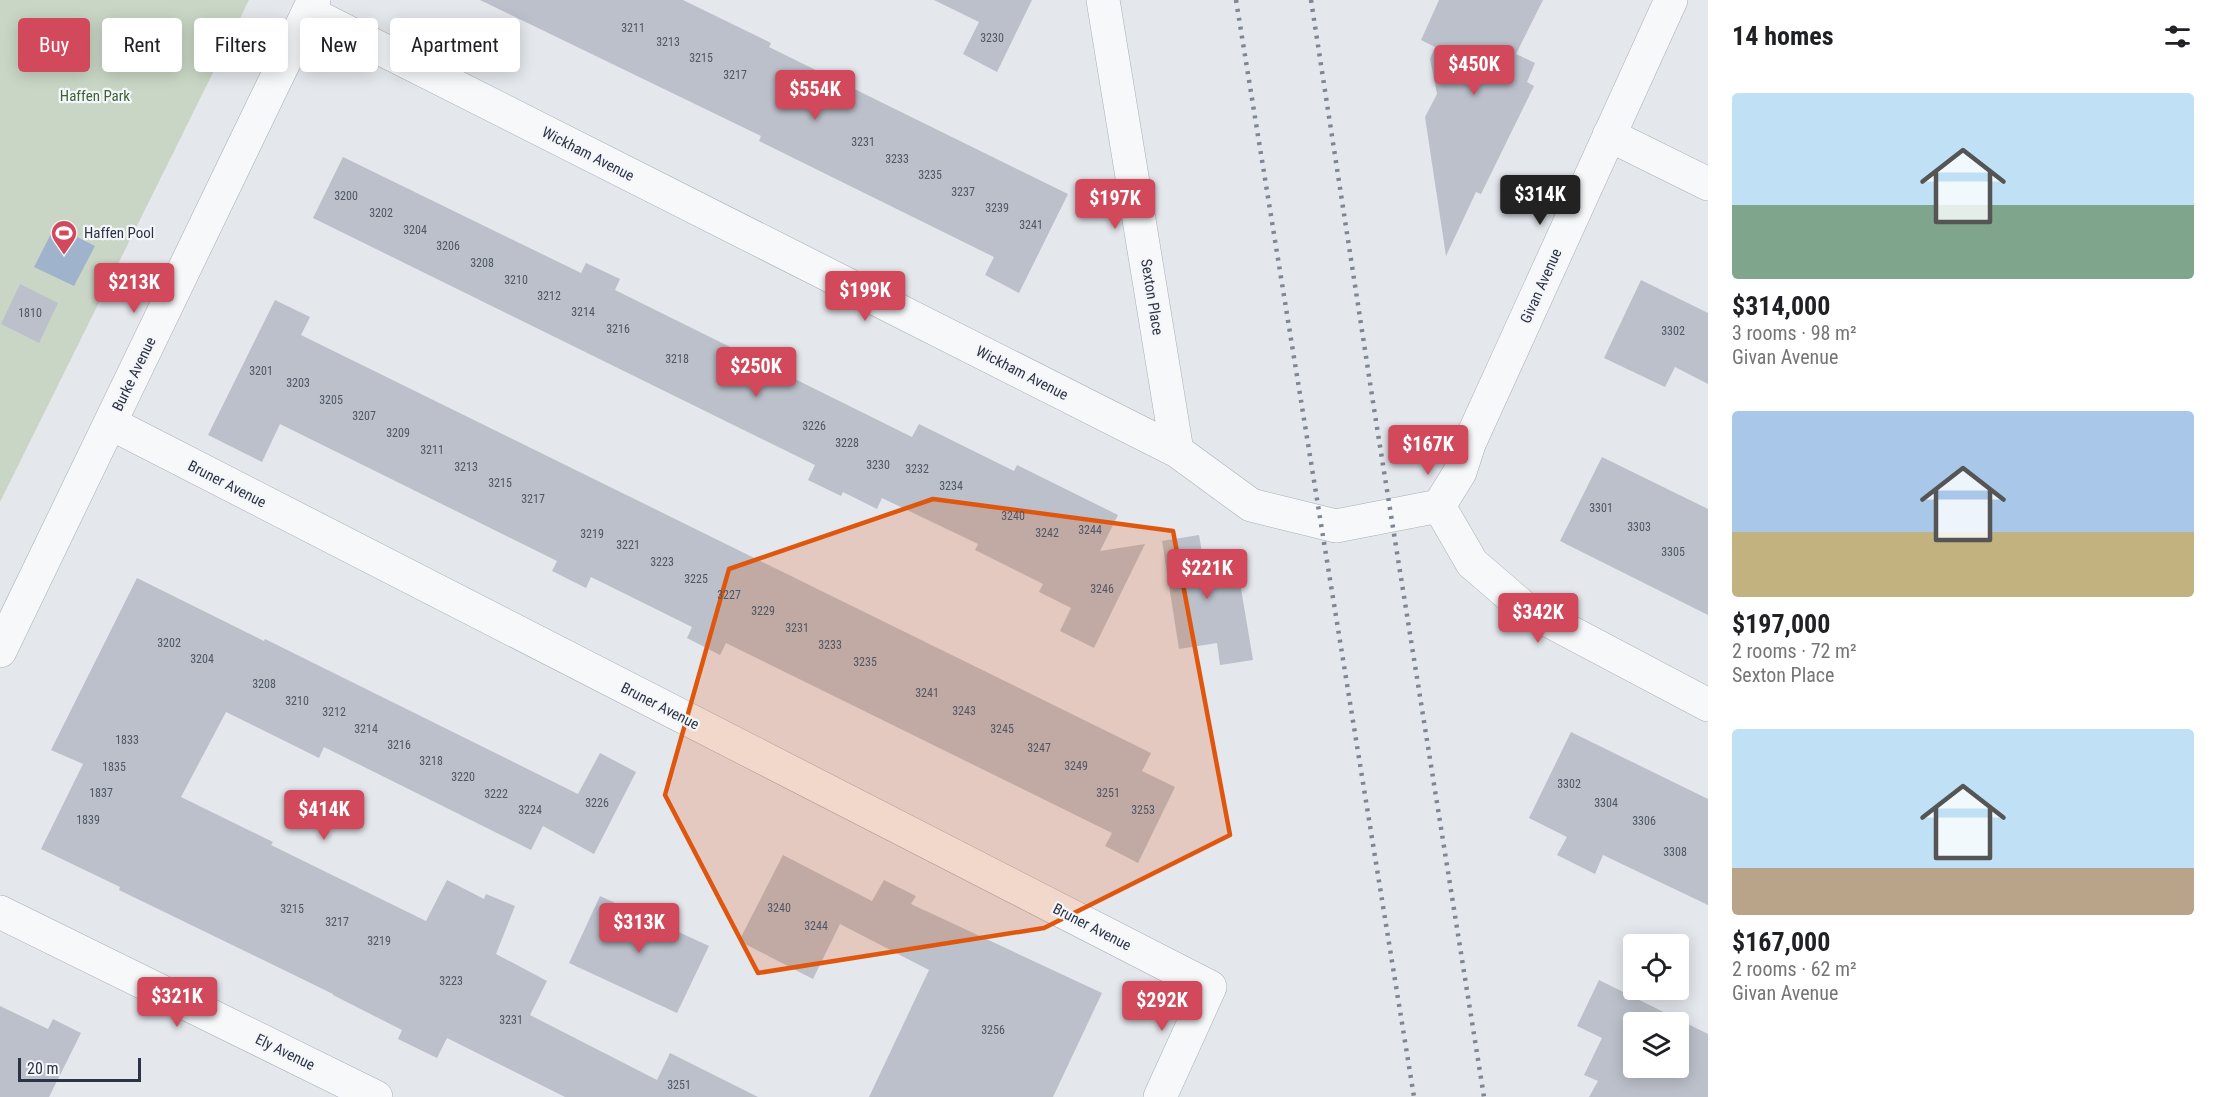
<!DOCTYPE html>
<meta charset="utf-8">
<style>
body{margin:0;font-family:"Roboto Condensed",sans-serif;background:#f2f2f2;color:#202124;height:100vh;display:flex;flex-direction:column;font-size:22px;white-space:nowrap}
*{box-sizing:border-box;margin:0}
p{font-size:20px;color:#757577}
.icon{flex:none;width:33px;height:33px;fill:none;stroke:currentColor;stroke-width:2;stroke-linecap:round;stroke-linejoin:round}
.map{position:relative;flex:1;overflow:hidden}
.side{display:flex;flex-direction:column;background:#fff;width:510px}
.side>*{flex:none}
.hud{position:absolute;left:18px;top:18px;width:570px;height:54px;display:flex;gap:12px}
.fabs{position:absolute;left:1623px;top:934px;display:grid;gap:12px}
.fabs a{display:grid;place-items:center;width:66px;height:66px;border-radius:6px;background:#fff;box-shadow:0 3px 15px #0003;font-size:30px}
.scale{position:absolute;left:18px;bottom:15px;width:123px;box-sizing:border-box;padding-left:6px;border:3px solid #2b3445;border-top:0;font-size:16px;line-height:21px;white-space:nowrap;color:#2b3445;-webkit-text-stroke:4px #f4f6f9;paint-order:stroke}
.price{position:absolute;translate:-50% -51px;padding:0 14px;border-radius:6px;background:#d1495b;color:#fff;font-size:20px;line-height:39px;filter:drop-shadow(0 2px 3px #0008)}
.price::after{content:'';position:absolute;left:50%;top:36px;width:18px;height:14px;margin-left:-9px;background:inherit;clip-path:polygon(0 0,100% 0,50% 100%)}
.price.selected{background:#222;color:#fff}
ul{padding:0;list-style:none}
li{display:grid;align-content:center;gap:12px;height:318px;padding:0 24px}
li span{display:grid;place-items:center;height:186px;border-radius:6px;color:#555}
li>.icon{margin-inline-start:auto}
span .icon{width:108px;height:108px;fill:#fffc;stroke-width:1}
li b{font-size:26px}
h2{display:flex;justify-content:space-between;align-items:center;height:72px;padding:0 24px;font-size:26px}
.chip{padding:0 21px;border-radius:6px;background:#fff;box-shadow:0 3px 15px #0003;font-size:21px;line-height:54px}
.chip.selected{background:#d1495b;color:#fff}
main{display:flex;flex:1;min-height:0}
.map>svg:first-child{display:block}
.green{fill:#c9d6c5}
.water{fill:#9fb4cc}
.building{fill:#bbc0ca;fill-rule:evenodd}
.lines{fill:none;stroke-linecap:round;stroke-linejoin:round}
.minor-casing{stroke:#a9aeb7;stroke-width:34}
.minor{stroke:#f7f8fa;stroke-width:33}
.rail{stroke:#7d8696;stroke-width:4.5;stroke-dasharray:3 6;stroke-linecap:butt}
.marked{fill:#df570f;fill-opacity:0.2;stroke:#df570f;stroke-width:4.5;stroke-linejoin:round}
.labels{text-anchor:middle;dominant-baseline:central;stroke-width:4.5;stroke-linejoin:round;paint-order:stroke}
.number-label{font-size:12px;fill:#4f5766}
.park-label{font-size:15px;fill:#3f6138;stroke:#f4f6f9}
.street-label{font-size:15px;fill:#2b3445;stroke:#f4f6f9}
.poi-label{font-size:15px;fill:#2b3445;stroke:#f4f6f9;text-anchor:start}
</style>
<main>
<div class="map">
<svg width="1708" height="1097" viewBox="0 0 1708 1097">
<rect width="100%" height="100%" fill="#e4e7ec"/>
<path class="green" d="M 0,0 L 249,0 L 0,502 Z"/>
<path class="water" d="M 55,226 L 95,246 L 74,286 L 34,267 Z"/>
<path class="building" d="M 480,0 L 683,0 L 771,43 L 769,47 L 1068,194 L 1019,293 L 985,275 L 994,257 L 759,141 L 761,136 Z
M 934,0 L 1032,0 L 997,72 L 963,54 L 979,22 Z
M 1439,0 L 1543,0 L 1516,54 L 1535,63 L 1527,82 L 1534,86 L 1481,194 L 1476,192 L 1446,256 L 1425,117 L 1437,94 L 1430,59 L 1435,47 L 1421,40 Z
M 343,157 L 581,273 L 586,263 L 620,279 L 615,290 L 912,437 L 919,424 L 1014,471 L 1017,465 L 1118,515 L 1100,551 L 1145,544 L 1094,648 L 1060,631 L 1071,608 L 1039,592 L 1043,584 L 975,550 L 978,544 L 882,498 L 877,509 L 843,492 L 841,496 L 808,480 L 815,465 L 313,218 Z
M 1641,280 L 1708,313 L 1708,384 L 1675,367 L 1665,387 L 1604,358 Z
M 20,284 L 58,303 L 39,343 L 1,324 Z
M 275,300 L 310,317 L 301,335 L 1151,753 L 1142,771 L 1175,787 L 1138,863 L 1105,846 L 1112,833 L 726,643 L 720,655 L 687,638 L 692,627 L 591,577 L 586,588 L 552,571 L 557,561 L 280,424 L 262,462 L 208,435 Z
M 1602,457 L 1708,509 L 1708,615 L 1560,541 Z
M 1199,535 L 1203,559 L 1235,553 L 1253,660 L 1220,665 L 1217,643 L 1179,649 L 1162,541 Z
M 137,578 L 264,641 L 265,639 L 578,794 L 600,753 L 636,772 L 594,854 L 543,826 L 531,850 L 324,747 L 319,758 L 226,712 L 181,797 L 273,842 L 271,845 L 426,921 L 447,880 L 484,899 L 486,894 L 515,906 L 496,954 L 547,981 L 530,1015 L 657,1080 L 670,1053 L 758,1097 L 565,1097 L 447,1038 L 437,1058 L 398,1039 L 402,1030 L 333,995 L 333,994 L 119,890 L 120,887 L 41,849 L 83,764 L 51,750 Z
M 1571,732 L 1708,799 L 1708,905 L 1603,855 L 1595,874 L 1557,855 L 1567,837 L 1529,818 Z
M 783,855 L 872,901 L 884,880 L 916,896 L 911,904 L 1102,993 L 1053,1097 L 869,1097 L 929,970 L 840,924 L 813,979 L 739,941 Z
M 600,896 L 709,946 L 677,1013 L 569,963 Z
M 1599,980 L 1708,1034 L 1708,1097 L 1589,1097 L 1598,1081 L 1584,1075 L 1602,1038 L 1577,1026 ZM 1634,1023 L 1678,1023 L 1678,1068 L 1634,1068 Z
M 0,1006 L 48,1029 L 53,1019 L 81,1033 L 49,1097 L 0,1097 Z"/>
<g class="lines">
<g class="minor-casing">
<path id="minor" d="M 1103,0 L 1177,451
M 308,12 L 1177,451 L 1251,505 L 1336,526 L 1439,506
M 1609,135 L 1708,184
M 110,423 L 1210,987 L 1160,1097
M 1439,506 L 1460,472 L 1469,444 L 1671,0
M 1439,506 L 1472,563 L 1523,607 L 1708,705
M 0,651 L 314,0
M 0,912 L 376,1097"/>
</g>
<use href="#minor" class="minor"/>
<path class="rail" d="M 1236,0 L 1414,1097
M 1311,0 L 1375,415 L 1484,1097"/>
</g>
<path class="marked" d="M 933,499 L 1173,531 L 1230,835 L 1044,928 L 758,973 L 665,795 L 729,569 Z"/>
<defs>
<g id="stadium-pin" transform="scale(1.35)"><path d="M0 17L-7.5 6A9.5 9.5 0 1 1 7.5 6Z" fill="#d1495b" stroke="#f4f6f9"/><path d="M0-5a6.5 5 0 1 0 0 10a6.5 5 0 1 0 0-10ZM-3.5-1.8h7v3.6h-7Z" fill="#fff"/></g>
</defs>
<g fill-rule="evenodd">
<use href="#stadium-pin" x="64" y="233"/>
</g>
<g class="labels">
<g class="number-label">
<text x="633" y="28">3211</text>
<text x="992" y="38">3230</text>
<text x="668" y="42">3213</text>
<text x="701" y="58">3215</text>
<text x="735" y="75">3217</text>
<text x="863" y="142">3231</text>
<text x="897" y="159">3233</text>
<text x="930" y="175">3235</text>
<text x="963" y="192">3237</text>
<text x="346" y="196">3200</text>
<text x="997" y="208">3239</text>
<text x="381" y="213">3202</text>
<text x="1031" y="225">3241</text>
<text x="415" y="230">3204</text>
<text x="448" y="246">3206</text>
<text x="482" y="263">3208</text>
<text x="516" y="280">3210</text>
<text x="549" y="296">3212</text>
<text x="583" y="312">3214</text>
<text x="30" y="313">1810</text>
<text x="618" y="329">3216</text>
<text x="1673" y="331">3302</text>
<text x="677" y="359">3218</text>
<text x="261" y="371">3201</text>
<text x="298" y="383">3203</text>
<text x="331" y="400">3205</text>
<text x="364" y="416">3207</text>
<text x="814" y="426">3226</text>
<text x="398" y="433">3209</text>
<text x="847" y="443">3228</text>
<text x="432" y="450">3211</text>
<text x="878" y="465">3230</text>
<text x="466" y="467">3213</text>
<text x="917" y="469">3232</text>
<text x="500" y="483">3215</text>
<text x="951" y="486">3234</text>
<text x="533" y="499">3217</text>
<text x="1601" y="508">3301</text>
<text x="1013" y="516">3240</text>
<text x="1639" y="527">3303</text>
<text x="1090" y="530">3244</text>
<text x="1047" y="533">3242</text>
<text x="592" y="534">3219</text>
<text x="628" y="545">3221</text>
<text x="1673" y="552">3305</text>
<text x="662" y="562">3223</text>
<text x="696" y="579">3225</text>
<text x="1102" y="589">3246</text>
<text x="729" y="595">3227</text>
<text x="763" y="611">3229</text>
<text x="797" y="628">3231</text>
<text x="169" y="643">3202</text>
<text x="830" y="645">3233</text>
<text x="202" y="659">3204</text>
<text x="865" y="662">3235</text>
<text x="264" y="684">3208</text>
<text x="927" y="693">3241</text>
<text x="297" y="701">3210</text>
<text x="964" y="711">3243</text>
<text x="334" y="712">3212</text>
<text x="366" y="729">3214</text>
<text x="1002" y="729">3245</text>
<text x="127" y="740">1833</text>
<text x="399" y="745">3216</text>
<text x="1039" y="748">3247</text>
<text x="431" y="761">3218</text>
<text x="1076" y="766">3249</text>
<text x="114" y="767">1835</text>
<text x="463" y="777">3220</text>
<text x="1569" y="784">3302</text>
<text x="101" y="793">1837</text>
<text x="1108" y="793">3251</text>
<text x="496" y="794">3222</text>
<text x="597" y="803">3226</text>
<text x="1606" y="803">3304</text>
<text x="530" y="810">3224</text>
<text x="1143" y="810">3253</text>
<text x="88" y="820">1839</text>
<text x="1644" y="821">3306</text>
<text x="1675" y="852">3308</text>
<text x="779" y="908">3240</text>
<text x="292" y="909">3215</text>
<text x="337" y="922">3217</text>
<text x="816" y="926">3244</text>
<text x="379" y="941">3219</text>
<text x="451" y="981">3223</text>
<text x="511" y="1020">3231</text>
<text x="993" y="1030">3256</text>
<text x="679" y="1085">3251</text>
</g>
<g class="park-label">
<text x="95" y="96">Haffen Park</text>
</g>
<g class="street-label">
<text transform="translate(588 154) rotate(27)">Wickham Avenue</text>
<text transform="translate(1541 286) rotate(-66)">Givan Avenue</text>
<text transform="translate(1152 297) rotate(81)">Sexton Place</text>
<text transform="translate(1022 373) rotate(27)">Wickham Avenue</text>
<text transform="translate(134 374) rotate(-64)">Burke Avenue</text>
<text transform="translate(227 484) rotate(27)">Bruner Avenue</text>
<text transform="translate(660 706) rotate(27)">Bruner Avenue</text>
<text transform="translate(1092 927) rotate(27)">Bruner Avenue</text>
<text transform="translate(285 1052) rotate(26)">Ely Avenue</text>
</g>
<g class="poi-label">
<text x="84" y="233">Haffen Pool</text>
</g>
</g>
</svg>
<div class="fabs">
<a><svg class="icon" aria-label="locate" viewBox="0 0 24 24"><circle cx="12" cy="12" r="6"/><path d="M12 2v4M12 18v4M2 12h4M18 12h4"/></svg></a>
<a><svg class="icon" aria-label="layers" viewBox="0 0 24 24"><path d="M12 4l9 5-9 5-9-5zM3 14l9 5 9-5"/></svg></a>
</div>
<div class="scale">20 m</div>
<b class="price" style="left:1474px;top:96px">$450K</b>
<b class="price" style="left:815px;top:121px">$554K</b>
<b class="price selected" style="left:1540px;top:226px">$314K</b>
<b class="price" style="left:1115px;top:230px">$197K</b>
<b class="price" style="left:134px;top:314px">$213K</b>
<b class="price" style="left:865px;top:322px">$199K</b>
<b class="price" style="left:756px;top:398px">$250K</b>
<b class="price" style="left:1428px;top:476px">$167K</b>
<b class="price" style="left:1207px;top:600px">$221K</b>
<b class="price" style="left:1538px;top:644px">$342K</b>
<b class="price" style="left:324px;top:841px">$414K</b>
<b class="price" style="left:639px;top:954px">$313K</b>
<b class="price" style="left:177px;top:1028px">$321K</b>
<b class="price" style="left:1162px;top:1032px">$292K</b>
<div class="hud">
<a class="chip selected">Buy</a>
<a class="chip">Rent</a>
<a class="chip">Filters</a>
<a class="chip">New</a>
<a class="chip">Apartment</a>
</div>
</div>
<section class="side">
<h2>14 homes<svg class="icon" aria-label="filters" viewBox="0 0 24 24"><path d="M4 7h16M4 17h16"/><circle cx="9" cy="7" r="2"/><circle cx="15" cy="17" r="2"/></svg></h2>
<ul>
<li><span style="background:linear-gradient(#bfe0f5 60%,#7fa58c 0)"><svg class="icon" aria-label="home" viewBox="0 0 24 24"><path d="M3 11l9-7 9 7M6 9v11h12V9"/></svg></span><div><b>$314,000</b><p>3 rooms · 98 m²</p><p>Givan Avenue</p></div></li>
<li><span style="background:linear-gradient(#a9c7e8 65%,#c2b280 0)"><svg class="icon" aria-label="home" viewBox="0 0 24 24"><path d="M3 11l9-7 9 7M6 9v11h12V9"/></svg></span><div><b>$197,000</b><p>2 rooms · 72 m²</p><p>Sexton Place</p></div></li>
<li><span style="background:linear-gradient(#bfe0f5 75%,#b9a48a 0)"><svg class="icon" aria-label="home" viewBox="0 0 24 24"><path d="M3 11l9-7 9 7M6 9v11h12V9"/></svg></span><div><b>$167,000</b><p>2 rooms · 62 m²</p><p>Givan Avenue</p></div></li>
</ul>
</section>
</main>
